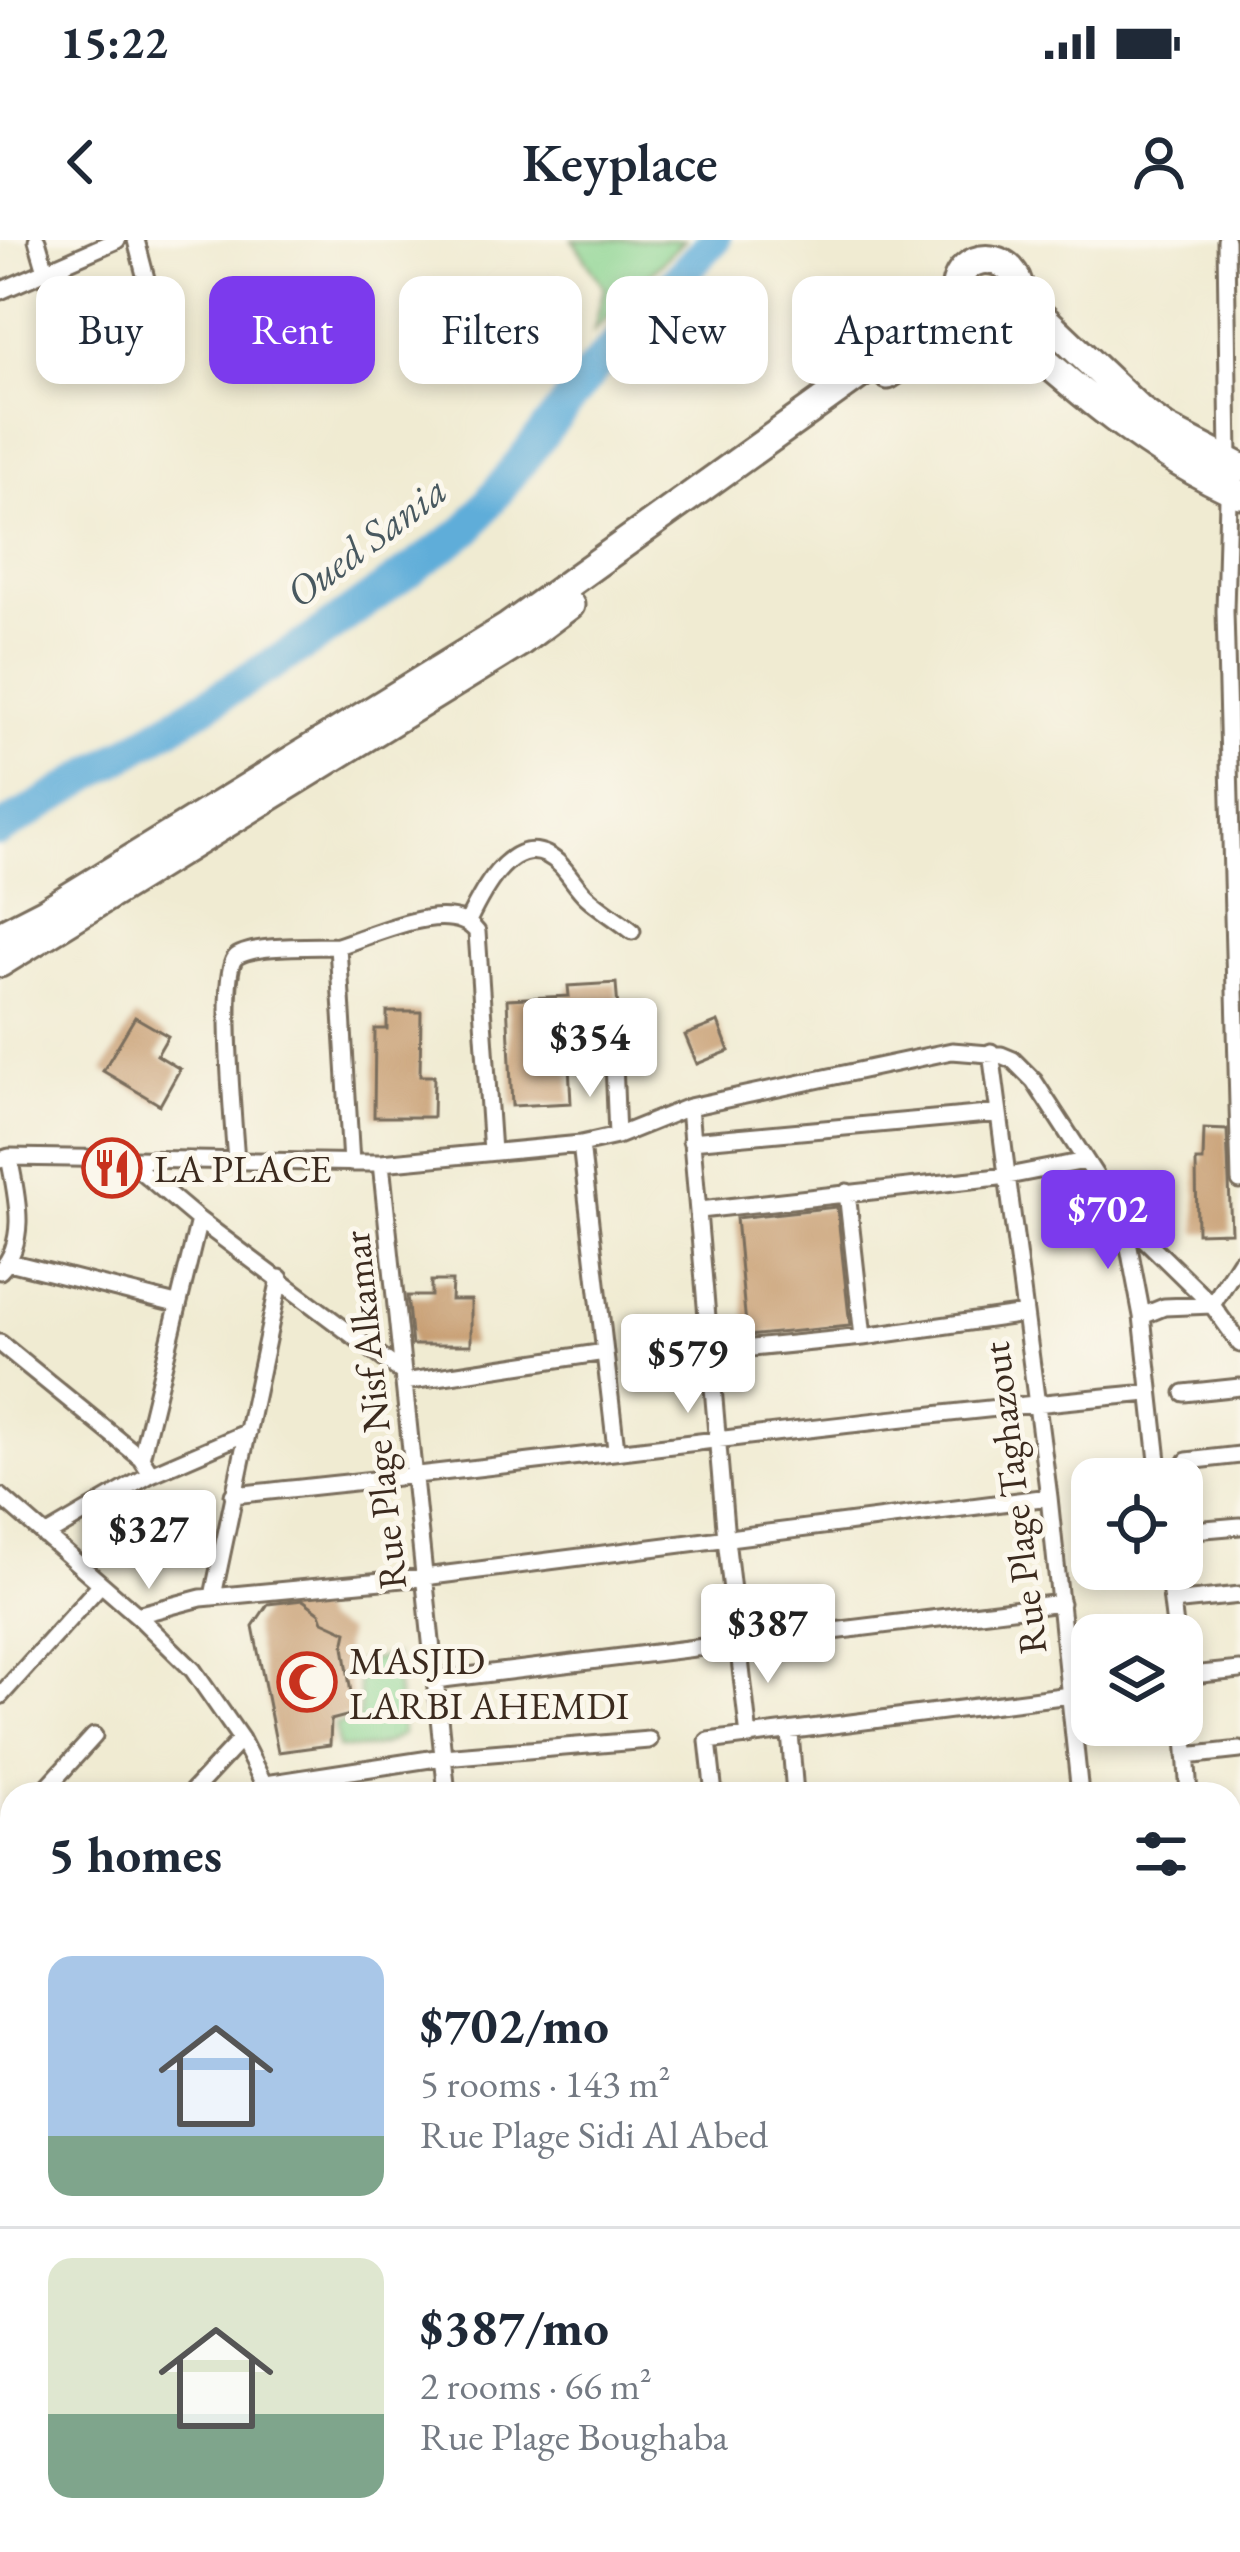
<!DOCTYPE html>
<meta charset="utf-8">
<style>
body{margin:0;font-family:"EB Garamond",serif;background:#f2f2f3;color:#1f2937;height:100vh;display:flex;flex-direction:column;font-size:45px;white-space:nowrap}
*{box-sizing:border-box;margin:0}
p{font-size:39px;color:#747a83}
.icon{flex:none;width:66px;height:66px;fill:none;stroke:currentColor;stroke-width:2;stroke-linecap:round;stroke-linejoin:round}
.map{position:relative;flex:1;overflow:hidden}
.side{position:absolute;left:0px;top:1542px;width:1242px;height:771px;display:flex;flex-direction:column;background:#fff;border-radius:36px 36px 0 0;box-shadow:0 6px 18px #0003}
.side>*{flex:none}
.guide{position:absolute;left:36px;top:36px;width:1170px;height:108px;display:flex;gap:24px}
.fabs{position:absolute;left:1071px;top:1218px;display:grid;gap:24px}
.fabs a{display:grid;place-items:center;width:132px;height:132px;border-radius:24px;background:#fff;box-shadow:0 6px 18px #0003;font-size:60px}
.price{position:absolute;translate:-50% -102px;padding:0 27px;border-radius:12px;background:#fff;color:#222;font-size:39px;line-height:78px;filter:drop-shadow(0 3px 6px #0008)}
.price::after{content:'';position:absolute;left:50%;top:72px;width:36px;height:27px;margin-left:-18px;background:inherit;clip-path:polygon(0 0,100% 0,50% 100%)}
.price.active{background:#7c3aed;color:#fff}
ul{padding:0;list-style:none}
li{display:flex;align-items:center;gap:36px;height:300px;padding:0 48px}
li+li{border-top:3px solid #e0e1e3}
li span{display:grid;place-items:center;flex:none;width:336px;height:240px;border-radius:24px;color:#555}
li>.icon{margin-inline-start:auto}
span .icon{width:144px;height:144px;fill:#fffc;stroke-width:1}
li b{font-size:51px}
h2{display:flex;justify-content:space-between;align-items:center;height:144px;padding:0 48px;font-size:51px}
.tag{padding:0 42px;border-radius:24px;background:#fff;box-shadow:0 6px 18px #0003;font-size:42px;line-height:108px}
.tag.active{background:#7c3aed;color:#fff}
.status{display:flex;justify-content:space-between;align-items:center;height:84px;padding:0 60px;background:#fff;direction:ltr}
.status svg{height:33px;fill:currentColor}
header{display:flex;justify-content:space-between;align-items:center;height:156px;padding:0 48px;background:#fff;font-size:54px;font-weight:600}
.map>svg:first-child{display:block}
.green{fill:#89d38f;stroke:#627e56;stroke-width:3}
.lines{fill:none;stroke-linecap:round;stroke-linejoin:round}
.river{stroke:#5fadd9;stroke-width:33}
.building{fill:#c89f73}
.street-casing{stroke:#7a6e5d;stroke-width:21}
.secondary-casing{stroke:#7a6e5d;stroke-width:27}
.highway-casing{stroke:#7a6e5d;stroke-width:33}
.street{stroke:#fff;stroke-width:15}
.secondary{stroke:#fff;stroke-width:21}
.highway{stroke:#fff;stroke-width:27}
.labels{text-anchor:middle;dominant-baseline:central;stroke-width:10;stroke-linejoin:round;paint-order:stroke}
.poi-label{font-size:39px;fill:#3b2a1e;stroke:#fbf7ec;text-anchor:start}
.street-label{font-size:39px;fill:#3b2a1e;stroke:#fbf7ec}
.water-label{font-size:42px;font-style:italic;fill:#48585f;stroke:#fbf7ec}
</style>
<div class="status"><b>15:22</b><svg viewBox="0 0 49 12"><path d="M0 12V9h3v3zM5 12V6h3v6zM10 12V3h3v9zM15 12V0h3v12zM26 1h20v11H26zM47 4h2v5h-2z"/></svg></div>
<header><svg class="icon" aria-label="back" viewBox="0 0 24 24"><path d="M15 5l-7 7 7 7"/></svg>Keyplace<svg class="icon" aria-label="person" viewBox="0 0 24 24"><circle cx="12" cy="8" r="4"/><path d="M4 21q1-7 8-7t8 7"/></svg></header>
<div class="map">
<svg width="1240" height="2312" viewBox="0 0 1240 2312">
<rect width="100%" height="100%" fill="#fbf7ec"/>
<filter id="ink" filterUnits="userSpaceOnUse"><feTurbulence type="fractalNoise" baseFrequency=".00833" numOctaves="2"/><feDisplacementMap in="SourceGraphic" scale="24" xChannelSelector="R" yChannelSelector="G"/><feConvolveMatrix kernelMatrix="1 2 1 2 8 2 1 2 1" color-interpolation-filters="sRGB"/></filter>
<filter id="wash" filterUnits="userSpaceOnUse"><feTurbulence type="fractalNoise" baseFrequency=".004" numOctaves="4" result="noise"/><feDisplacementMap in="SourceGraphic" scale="48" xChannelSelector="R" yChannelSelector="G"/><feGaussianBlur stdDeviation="2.7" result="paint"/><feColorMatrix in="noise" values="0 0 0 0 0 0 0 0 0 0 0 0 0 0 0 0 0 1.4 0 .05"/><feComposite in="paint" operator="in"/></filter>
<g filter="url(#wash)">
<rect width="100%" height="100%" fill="#f0ebd2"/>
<path class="green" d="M 573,0 L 684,0 L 594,90 L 604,47 Z
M 394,1415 L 402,1494 C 382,1510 362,1509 338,1508 L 335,1484 L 358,1480 C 362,1459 356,1442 358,1422 Z"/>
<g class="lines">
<path class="river" d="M 0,590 L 312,400 L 468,289 L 596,126 L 714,0"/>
</g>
<g id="blocks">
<path class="building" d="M 616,743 L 619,782 L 557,785 L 559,827 L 569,826 L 571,863 L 512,866 L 507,759 L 569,756 L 568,746 Z
M 387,772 L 421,772 L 420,836 L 434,836 L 433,877 L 374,877 L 375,789 L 387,789 Z
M 135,777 L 168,796 L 157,815 L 180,829 L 160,865 L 103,831 Z
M 718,782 L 729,811 L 697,824 L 685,795 Z
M 1204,889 L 1227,890 L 1231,992 L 1197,993 L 1196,921 L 1203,921 Z
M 837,967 L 850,1086 L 747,1096 L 736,978 Z
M 431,1041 L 452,1041 L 451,1060 L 471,1060 L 471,1105 L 412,1105 L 407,1056 L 431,1056 Z
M 303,1360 L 320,1373 L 323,1381 L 347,1392 L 344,1406 L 354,1474 L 331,1480 L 330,1505 L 278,1512 L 253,1386 L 268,1364 Z"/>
</g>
</g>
<g filter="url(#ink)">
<use href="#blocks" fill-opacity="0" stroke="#7a6e5d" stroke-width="3"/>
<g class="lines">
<g class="street-casing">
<path id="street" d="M 37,0 L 46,31
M 136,0 L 151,58
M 1226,0 L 1229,221 L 1225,371 L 1240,941
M 62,24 L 68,90
M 0,51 L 117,0
M 468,681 C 480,656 509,596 547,615 C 564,623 573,644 586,656 C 600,669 617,679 632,691
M 991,812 L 1049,1257 L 1080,1554
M 614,822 L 617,896
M 689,867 L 726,1299 L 749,1497
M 691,901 L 999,873
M 581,904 L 616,1209
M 123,916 L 199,980 L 403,1133
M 0,920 L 9,917 L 381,923 L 581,904 L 617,896 L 689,867 L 952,811 L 1001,815 L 1013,820 L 1034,841 L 1123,978 L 1212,1065 L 1240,1104
M 236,921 C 234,892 219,731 236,717 C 253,704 315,707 338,706
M 351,923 L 338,706 C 374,695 450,657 477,692 L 492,912
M 381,923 L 447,1554
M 847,952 L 863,1097
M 700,970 L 1008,936 L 1085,921
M 1124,981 L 1142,1076 L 1160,1239
M 9,1022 L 176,1064
M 0,1031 C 29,1000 16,954 9,917
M 1142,1076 L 1164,1067 L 1212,1065 L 1240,1021
M 0,1103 L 141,1218
M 712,1112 L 863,1097 L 1025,1074
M 404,1142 L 605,1112
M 1184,1153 L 1240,1147
M 1187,1221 L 1240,1215
M 151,1234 L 141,1218 L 199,980
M 233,1255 C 539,1224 843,1181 1148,1153
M 0,1256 L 137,1375 L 193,1430 L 241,1499 L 269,1554
M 1182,1291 L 1240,1286
M 45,1296 L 151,1234 L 248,1192
M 1168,1329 L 1176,1395
M 213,1356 L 280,1038
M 1172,1362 L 1240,1355
M 137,1375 L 201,1358 L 424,1337 L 1049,1257
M 1182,1436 L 1240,1430
M 435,1440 L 1061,1363
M 1182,1454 L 1189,1554
M 0,1456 L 99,1346
M 790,1493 L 795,1554
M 1186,1516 L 1240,1510
M 266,1544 L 443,1517 L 649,1500
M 41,1554 L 94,1496
M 190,1554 L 241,1499
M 714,1554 L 708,1501 L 1070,1455
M 1230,1581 L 1240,1580
M 0,1599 L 12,1585
M 1230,1662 L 1240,1660
M 1230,1740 L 1240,1739
M 0,1762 L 12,1749
M 1230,1927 L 1240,1929
M 0,1986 L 12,1983
M 1230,1996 L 1240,1998
M 0,2074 L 12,2071
M 1230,2084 L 1234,2085
M 0,2155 L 12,2152
M 1230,2171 L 1240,2166
M 0,2218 L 6,2312
M 93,2301 L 94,2312
M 191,2301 L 192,2312
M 384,2301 L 384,2312
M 890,2301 L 926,2312
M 1150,2301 L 1162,2312
M 262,2312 L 277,2301
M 980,2312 L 983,2301
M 1206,2312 L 1240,2301"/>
</g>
<g class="secondary-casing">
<path id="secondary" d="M 1230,1817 L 1240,1818
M 0,1923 L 12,1920"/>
</g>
<g class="highway-casing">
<path id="highway" d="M 1020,56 L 1141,171 L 1166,189 L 1240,227
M 1001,83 C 1072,146 1152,216 1240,254
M 888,135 L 959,89 L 986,86
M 0,695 L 45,672 L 508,387 L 909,99 L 955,59 C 952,1 1033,10 1017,67 C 997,93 968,88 955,59
M 0,723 L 519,403 L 570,365"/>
</g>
<use href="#street" class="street"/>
<use href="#secondary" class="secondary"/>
<use href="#highway" class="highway"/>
</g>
</g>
<defs>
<g id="restaurant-ring" transform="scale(3)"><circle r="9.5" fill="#fbf7ec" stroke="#c8321e" stroke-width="1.5"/><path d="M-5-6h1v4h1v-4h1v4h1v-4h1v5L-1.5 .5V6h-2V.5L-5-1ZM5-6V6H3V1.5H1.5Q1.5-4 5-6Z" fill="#c8321e"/></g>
<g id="mosque-ring" transform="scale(3)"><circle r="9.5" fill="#fbf7ec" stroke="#c8321e" stroke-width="1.5"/><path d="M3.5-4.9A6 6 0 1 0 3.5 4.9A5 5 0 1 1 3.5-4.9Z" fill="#c8321e"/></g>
</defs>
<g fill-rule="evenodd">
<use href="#restaurant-ring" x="112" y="928"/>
<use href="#mosque-ring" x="307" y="1442"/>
</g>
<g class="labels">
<g class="poi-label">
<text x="154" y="928">LA PLACE</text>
<text x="349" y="1420">MASJID<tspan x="349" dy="45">LARBI AHEMDI</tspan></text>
</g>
<g class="street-label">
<text transform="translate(374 1170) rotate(-96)">Rue Plage Nisf Alkamar</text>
<text transform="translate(1014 1258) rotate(-97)">Rue Plage Taghazout</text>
</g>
<g class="water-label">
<text transform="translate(366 301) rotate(-37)">Oued Sania</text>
</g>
</g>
</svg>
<div class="fabs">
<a><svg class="icon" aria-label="locate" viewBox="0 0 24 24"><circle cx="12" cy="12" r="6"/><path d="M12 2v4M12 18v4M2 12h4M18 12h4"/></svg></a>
<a><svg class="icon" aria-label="layers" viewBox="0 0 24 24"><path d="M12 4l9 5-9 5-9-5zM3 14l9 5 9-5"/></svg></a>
</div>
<b class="price" style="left:590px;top:860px">$354</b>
<b class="price active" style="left:1108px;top:1032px">$702</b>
<b class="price" style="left:688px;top:1176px">$579</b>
<b class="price" style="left:149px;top:1352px">$327</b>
<b class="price" style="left:768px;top:1446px">$387</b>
<div class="guide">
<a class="tag">Buy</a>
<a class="tag active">Rent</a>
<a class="tag">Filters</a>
<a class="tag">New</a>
<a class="tag">Apartment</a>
</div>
<section class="side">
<h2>5 homes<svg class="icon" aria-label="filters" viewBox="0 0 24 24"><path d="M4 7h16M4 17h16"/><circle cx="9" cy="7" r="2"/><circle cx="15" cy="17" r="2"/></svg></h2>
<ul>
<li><span style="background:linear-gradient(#a9c7e8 75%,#7fa58c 0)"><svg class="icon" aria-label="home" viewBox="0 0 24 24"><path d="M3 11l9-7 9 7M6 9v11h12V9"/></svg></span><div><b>$702/mo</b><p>5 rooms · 143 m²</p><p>Rue Plage Sidi Al Abed</p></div></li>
<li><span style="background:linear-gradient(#dfe7d0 65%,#7fa58c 0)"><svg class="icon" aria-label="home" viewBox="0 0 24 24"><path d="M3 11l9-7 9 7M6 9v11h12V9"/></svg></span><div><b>$387/mo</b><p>2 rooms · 66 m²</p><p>Rue Plage Boughaba</p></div></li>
</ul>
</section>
</div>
